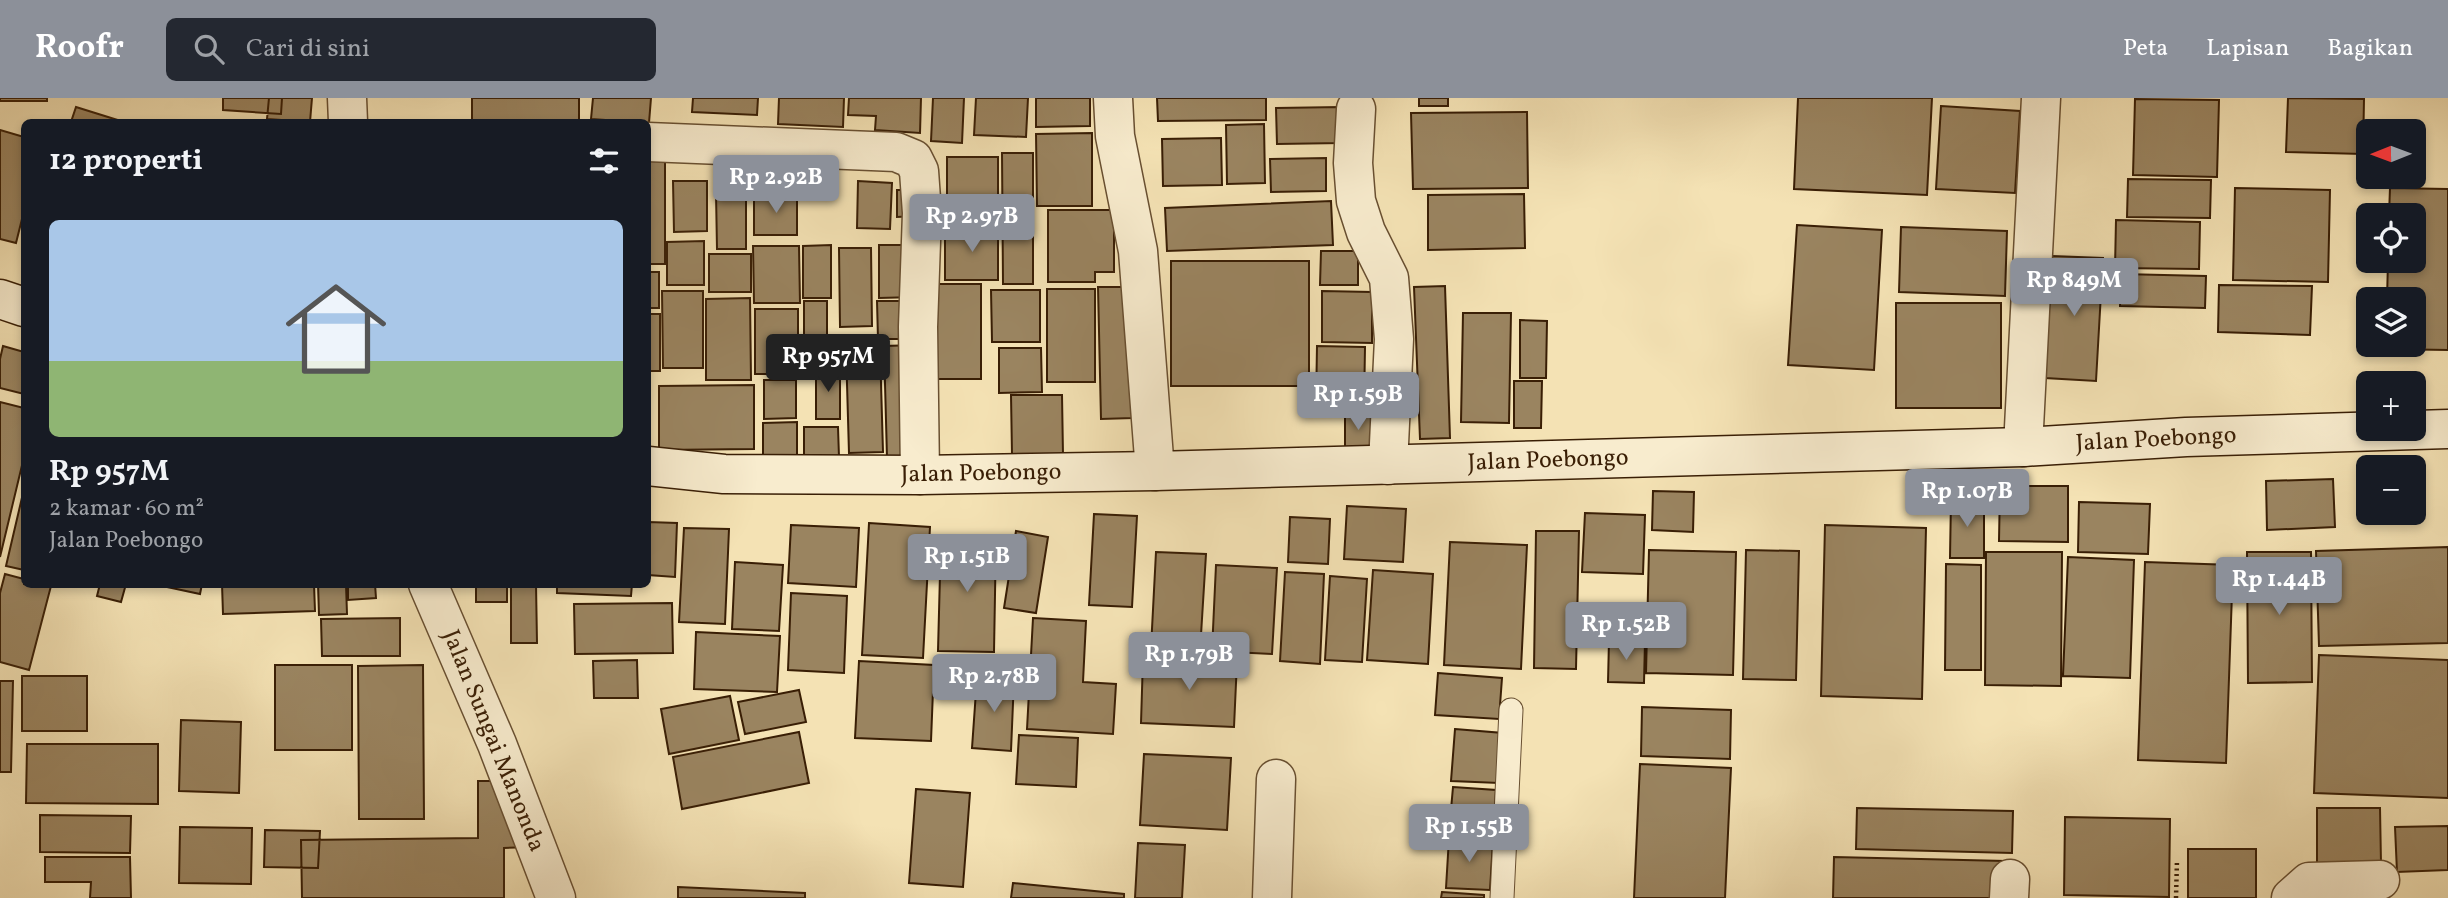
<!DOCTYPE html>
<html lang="id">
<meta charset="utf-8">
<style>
body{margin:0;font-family:Vollkorn,serif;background:#242831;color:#f1f3f6;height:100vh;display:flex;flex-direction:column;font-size:26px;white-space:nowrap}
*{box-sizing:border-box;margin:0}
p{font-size:23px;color:#9ea1a6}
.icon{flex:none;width:38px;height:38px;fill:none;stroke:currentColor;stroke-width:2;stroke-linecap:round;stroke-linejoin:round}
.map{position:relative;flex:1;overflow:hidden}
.panel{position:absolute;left:21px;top:21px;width:630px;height:469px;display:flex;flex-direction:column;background:#171b24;border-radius:10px;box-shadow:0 4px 10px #0003}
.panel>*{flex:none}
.needle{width:46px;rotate:269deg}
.controls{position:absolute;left:2356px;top:21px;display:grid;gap:14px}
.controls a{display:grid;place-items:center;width:70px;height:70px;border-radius:10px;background:#171b24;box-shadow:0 4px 10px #0003;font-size:35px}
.price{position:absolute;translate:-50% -60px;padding:0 16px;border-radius:7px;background:#8c9099;color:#fff;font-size:23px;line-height:46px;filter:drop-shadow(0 2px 4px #0008)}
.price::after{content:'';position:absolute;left:50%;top:42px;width:21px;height:16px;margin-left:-10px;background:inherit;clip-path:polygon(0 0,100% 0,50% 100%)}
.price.current{background:#222;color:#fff}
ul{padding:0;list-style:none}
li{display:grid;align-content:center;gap:14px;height:371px;padding:0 28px}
li span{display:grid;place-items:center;height:217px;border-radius:10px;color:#555}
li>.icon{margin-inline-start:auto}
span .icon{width:126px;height:126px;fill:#fffc;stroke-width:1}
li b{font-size:30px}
h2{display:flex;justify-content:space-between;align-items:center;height:84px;padding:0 28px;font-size:30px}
header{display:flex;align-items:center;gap:42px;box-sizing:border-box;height:98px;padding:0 35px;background:#8c9099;color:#fff}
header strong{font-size:33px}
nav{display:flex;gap:38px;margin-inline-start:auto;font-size:24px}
.search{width:490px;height:63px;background:#242831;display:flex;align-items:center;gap:18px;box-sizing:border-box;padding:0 24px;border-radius:10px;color:#9ea1a6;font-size:26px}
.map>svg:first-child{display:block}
.building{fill:#9a8460;stroke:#391e05;stroke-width:2}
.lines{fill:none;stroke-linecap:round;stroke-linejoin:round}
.service-casing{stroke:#684f31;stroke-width:25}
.minor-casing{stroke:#684f31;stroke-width:41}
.tertiary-casing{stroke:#684f31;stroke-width:41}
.secondary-casing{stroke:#391e05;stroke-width:41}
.path{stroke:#391e05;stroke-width:4.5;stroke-dasharray:2 3.5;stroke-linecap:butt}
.service{stroke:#f8ecce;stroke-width:23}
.minor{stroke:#f8ecce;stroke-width:38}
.tertiary{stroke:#f8ecce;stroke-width:38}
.secondary{stroke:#f8ecce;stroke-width:38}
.labels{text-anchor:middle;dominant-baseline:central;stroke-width:6;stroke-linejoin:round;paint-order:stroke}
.street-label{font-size:24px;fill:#391e05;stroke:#f8ecce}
</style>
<header>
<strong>Roofr</strong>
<div class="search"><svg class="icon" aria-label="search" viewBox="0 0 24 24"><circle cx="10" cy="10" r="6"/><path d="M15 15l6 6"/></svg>Cari di sini</div>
<nav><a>Peta</a><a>Lapisan</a><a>Bagikan</a></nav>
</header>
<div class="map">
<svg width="2448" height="800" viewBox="0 0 2448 800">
<rect width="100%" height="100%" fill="#f4e2b4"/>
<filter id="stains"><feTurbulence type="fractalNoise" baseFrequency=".00286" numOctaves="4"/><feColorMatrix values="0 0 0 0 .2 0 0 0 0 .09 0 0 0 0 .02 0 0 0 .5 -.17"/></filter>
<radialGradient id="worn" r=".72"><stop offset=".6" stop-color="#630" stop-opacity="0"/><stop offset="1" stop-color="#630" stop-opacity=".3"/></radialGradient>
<path class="building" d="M 0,0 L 47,0 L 47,3 L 0,3 Z
M 223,0 L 282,0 L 281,16 L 223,12 Z
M 269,0 L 312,0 L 310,24 L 267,21 Z
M 472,0 L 579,0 L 579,24 L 472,24 Z
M 593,0 L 651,0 L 649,25 L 591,21 Z
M 693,0 L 758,0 L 757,17 L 692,14 Z
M 779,0 L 844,0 L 843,29 L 778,26 Z
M 849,0 L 921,0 L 920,35 L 875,32 L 876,18 L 848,17 Z
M 933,0 L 964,0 L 962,45 L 931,43 Z
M 976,0 L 1028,0 L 1026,39 L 974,37 Z
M 1036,0 L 1090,0 L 1090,28 L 1036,29 Z
M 1157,0 L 1266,0 L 1266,22 L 1158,23 Z
M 1419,0 L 1448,0 L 1448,8 L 1419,8 Z
M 1798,0 L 1932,0 L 1927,97 L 1794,91 Z
M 2288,0 L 2364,1 L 2363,56 L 2286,54 Z
M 2135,1 L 2219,2 L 2217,79 L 2133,77 Z
M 1941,8 L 2020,13 L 2015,95 L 1936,91 Z
M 76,9 L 124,24 L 71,24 Z
M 1341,9 L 1342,45 L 1277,46 L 1276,10 Z
M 1527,14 L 1528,90 L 1413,91 L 1411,15 Z
M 1264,26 L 1265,85 L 1227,86 L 1226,27 Z
M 0,32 L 24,39 L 24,113 L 16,145 L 0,141 Z
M 1092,35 L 1092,108 L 1037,108 L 1036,36 Z
M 1221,40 L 1222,87 L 1163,88 L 1162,41 Z
M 1002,55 L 1033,55 L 1033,186 L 1003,186 Z
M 947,59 L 998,59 L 998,124 L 947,125 Z
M 1326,60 L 1326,93 L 1271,94 L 1270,61 Z
M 648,63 L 665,63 L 665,166 L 648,166 Z
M 2128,81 L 2211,82 L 2210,120 L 2127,119 Z
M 673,83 L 707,83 L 707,133 L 674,134 Z
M 858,83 L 892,85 L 890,131 L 857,130 Z
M 2235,90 L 2330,92 L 2328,184 L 2233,182 Z
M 2390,90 L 2448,91 L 2448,252 L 2386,251 L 2386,247 L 2413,247 L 2413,201 L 2387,201 L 2388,163 L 2413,163 L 2413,117 L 2389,117 Z
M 897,92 L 917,92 L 916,118 L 897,119 Z
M 716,95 L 746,95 L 746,151 L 717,151 Z
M 1524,96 L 1525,150 L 1428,152 L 1428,97 Z
M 797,97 L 797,137 L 754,137 L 754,98 Z
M 1331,103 L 1333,147 L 1167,153 L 1165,110 Z
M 1048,112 L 1114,112 L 1114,174 L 1095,174 L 1095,184 L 1048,184 Z
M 2116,122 L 2200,124 L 2199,171 L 2115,170 Z
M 1797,127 L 1882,132 L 1874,272 L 1788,267 Z
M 1901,129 L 2007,133 L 2005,198 L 1899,194 Z
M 998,130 L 998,182 L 945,182 L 945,131 Z
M 704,143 L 704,187 L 667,187 L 667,144 Z
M 831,147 L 831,200 L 803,200 L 803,148 Z
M 879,147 L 916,147 L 916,199 L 879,200 Z
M 753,148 L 799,148 L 800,205 L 754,205 Z
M 839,150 L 871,150 L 872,228 L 840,229 Z
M 1321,153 L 1358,153 L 1358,187 L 1320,187 Z
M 709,156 L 751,156 L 751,194 L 709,194 Z
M 2052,158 L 2103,160 L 2096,283 L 2045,280 Z
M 1171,163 L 1309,163 L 1309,288 L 1171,288 Z
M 648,174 L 659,174 L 659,210 L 648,210 Z
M 2121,176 L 2206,178 L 2205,210 L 2120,208 Z
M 933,186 L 981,186 L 981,281 L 934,281 Z
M 2219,187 L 2312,188 L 2310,237 L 2218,234 Z
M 1445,188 L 1450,340 L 1420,341 L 1414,189 Z
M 1098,189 L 1131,189 L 1133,320 L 1101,321 Z
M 1047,191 L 1095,191 L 1095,284 L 1047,284 Z
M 991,192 L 1040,192 L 1040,244 L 992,244 Z
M 662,193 L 703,193 L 703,270 L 663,270 Z
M 1322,193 L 1372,194 L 1372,245 L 1322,244 Z
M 750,200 L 751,282 L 706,282 L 706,201 Z
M 804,203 L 827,203 L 827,239 L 804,239 Z
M 877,203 L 913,203 L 913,241 L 878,241 Z
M 1896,205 L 2001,205 L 2001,310 L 1896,310 Z
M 755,211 L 798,211 L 798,276 L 755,276 Z
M 1463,215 L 1511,215 L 1509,325 L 1461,324 Z
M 648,216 L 660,216 L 660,273 L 648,273 Z
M 1520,222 L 1547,223 L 1546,280 L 1520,280 Z
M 916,247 L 919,359 L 887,360 L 884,248 Z
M 3,248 L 24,254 L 24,296 L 0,290 L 0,261 Z
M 1317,248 L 1365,249 L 1364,308 L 1316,307 Z
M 880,250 L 883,354 L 849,355 L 846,251 Z
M 999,250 L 1041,250 L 1042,294 L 999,295 Z
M 816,272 L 840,272 L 840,321 L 816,321 Z
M 764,282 L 796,282 L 796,320 L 764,321 Z
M 1514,283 L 1542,283 L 1541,330 L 1514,330 Z
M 754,287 L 754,351 L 659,352 L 659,288 Z
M 1011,297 L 1062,297 L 1063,357 L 1012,357 Z
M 0,304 L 24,310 L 24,359 L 0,459 Z
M 1345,319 L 1371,319 L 1371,350 L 1345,350 Z
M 797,324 L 797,360 L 763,360 L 763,325 Z
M 804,329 L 838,329 L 839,359 L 804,359 Z
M 2333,381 L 2335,429 L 2267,432 L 2266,383 Z
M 2000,388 L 2068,388 L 2068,444 L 1999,443 Z
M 24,391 L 24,472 L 6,468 Z
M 1653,393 L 1694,394 L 1693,434 L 1652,432 Z
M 1951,401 L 1984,402 L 1984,460 L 1950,460 Z
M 2079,404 L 2150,406 L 2148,456 L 2078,454 Z
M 1347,408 L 1406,411 L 1403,464 L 1344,461 Z
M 1585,415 L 1645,417 L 1643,476 L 1582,474 Z
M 1094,416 L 1137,418 L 1132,509 L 1089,507 Z
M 1290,419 L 1330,421 L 1328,466 L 1288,464 Z
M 648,424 L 677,425 L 675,479 L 648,477 Z
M 869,425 L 930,429 L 923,560 L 862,557 Z
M 791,427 L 859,430 L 856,489 L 788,485 Z
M 1825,427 L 1926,430 L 1922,601 L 1821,598 Z
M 684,430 L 729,431 L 725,526 L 679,524 Z
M 1016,433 L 1048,439 L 1036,515 L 1004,510 Z
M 1536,433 L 1579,433 L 1576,571 L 1534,570 Z
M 941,438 L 996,439 L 994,554 L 938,553 Z
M 1450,444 L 1527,447 L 1521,571 L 1444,567 Z
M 2448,449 L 2448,545 L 2319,548 L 2316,453 Z
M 1649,452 L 1736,454 L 1733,577 L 1646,575 Z
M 1746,452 L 1799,453 L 1796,582 L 1743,581 Z
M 1156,454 L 1206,456 L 1200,553 L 1151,550 Z
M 1986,454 L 2062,454 L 2061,588 L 1985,587 Z
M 2247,454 L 2311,454 L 2312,584 L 2248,585 Z
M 2068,459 L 2134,462 L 2130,580 L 2063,578 Z
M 735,464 L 783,467 L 779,533 L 732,531 Z
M 2145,464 L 2233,467 L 2226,665 L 2138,662 Z
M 1946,466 L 1981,467 L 1981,572 L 1945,572 Z
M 1216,467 L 1277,470 L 1272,556 L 1212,553 Z
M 1373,472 L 1433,476 L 1428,566 L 1367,562 Z
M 1285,474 L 1324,476 L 1320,566 L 1280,563 Z
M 5,476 L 24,481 L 24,486 L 51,488 L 29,572 L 0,564 L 0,495 Z
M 1330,478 L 1367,481 L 1362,564 L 1325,562 Z
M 100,486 L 126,486 L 121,504 L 97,498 Z
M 153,486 L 202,486 L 200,496 Z
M 222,486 L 314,486 L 315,513 L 223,516 Z
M 318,486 L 346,486 L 347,516 L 319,517 Z
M 348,486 L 375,486 L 376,500 L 348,502 Z
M 476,486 L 507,486 L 507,504 L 476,504 Z
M 511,486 L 536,486 L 537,545 L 511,545 Z
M 557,486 L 632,486 L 631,498 L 557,495 Z
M 791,495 L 847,498 L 844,575 L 788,572 Z
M 672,505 L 673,555 L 575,556 L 574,506 Z
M 400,520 L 400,558 L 322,558 L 321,521 Z
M 1033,520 L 1086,523 L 1083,584 L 1116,586 L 1113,636 L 1027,631 Z
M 696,534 L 780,538 L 777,594 L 694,591 Z
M 1609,542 L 1645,543 L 1644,585 L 1608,584 Z
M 2319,557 L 2448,562 L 2448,700 L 2314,695 Z
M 1143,560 L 1237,563 L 1234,629 L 1141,625 Z
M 637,562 L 638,600 L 594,600 L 593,563 Z
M 859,563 L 934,567 L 931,643 L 855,640 Z
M 275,567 L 352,567 L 352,652 L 275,652 Z
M 423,567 L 424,721 L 359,721 L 358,568 Z
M 1438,575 L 1502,580 L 1499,621 L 1435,617 Z
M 22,578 L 87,578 L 87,633 L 22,633 Z
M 977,579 L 1014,581 L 1011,653 L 972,650 Z
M 0,583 L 13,583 L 11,674 L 0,674 Z
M 799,592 L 806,624 L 745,636 L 738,604 Z
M 730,598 L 739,642 L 669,656 L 661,611 Z
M 1642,609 L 1731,612 L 1730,661 L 1641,658 Z
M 181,622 L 241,624 L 239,695 L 179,693 Z
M 1455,631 L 1503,635 L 1499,685 L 1451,683 Z
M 799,634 L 809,685 L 682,711 L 673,659 Z
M 1019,637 L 1078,640 L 1076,689 L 1016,686 Z
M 27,646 L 158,646 L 158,706 L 26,705 Z
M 1144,656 L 1231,660 L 1227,732 L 1140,727 Z
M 1640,666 L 1731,670 L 1725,800 L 1634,800 Z
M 478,683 L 507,683 L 532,749 L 504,750 L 504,800 L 302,800 L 301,742 L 478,740 Z
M 1453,689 L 1496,692 L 1493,737 L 1449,734 Z
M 916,691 L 970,695 L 963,789 L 909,785 Z
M 1857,710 L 2013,713 L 2012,755 L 1856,751 Z
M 2317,710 L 2380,710 L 2381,766 L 2317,766 Z
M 40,717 L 131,718 L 130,755 L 40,754 Z
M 2065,719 L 2170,721 L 2169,799 L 2064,797 Z
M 2448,728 L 2448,772 L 2397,774 L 2395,729 Z
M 180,729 L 252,730 L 251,786 L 179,785 Z
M 265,732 L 320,733 L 318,770 L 264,769 Z
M 1449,740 L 1493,743 L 1490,792 L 1446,790 Z
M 1138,745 L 1185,747 L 1182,800 L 1135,800 Z
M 2188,751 L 2256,751 L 2256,800 L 2188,800 Z
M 45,759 L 130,759 L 131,800 L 90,800 L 91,784 L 45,784 Z
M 1834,759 L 2006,763 L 2005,800 L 1833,800 Z
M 1013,785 L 1124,796 L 1124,800 L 1011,800 Z
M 678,789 L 805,795 L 805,800 L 678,800 Z
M 1442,794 L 1484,797 L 1484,800 L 1441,800 Z"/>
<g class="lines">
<g class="service-casing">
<path id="service" d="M 1502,800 L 1511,612"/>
</g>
<g class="minor-casing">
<path id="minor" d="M 1113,0 L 1115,38 L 1138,153 L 1155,373
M 1356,11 L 1353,65 L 1356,103 L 1366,134 L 1389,180 L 1394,241 L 1388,367
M 648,44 L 896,54 L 913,61 L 919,73 L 922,115 L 918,229 L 920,377
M 2023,349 L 2041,0
M 1272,800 L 1276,681
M 2009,800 L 2010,781
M 2291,800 L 2309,784 L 2380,782"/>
</g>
<g class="tertiary-casing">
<path id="tertiary" d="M 347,0 L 348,24
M 428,486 L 497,646 L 556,800"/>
</g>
<g class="secondary-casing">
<path id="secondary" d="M 0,201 L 24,209
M 648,368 L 724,376 L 920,377 L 1155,373 L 2023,349 L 2186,339 L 2448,331"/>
</g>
<path class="path" d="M 2176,800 L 2177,762"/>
<use href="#service" class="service"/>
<use href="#minor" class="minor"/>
<use href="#tertiary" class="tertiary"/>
<use href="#secondary" class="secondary"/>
</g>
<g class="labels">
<g class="street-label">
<text transform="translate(2156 342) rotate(-3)">Jalan Poebongo</text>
<text transform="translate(1548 363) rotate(-2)">Jalan Poebongo</text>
<text transform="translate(981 376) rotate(-1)">Jalan Poebongo</text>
<text transform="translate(493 643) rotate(68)">Jalan Sungai Manonda</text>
</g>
</g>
<rect width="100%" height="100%" filter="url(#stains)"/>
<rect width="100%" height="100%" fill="url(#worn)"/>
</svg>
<div class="controls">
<a><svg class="needle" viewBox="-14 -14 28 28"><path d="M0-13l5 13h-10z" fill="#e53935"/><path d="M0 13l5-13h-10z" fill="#9ea1a6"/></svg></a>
<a><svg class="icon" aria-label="locate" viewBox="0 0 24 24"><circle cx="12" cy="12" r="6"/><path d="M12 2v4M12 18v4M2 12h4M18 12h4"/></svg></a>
<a><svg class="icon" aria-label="layers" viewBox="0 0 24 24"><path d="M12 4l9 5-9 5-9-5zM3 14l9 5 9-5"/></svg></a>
<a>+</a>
<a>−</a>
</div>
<b class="price" style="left:776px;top:117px">Rp 2.92B</b>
<b class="price" style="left:972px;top:156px">Rp 2.97B</b>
<b class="price" style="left:2074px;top:220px">Rp 849M</b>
<b class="price current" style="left:828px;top:296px">Rp 957M</b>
<b class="price" style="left:1358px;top:334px">Rp 1.59B</b>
<b class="price" style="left:1967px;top:431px">Rp 1.07B</b>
<b class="price" style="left:967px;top:496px">Rp 1.51B</b>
<b class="price" style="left:2279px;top:519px">Rp 1.44B</b>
<b class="price" style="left:1626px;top:564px">Rp 1.52B</b>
<b class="price" style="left:1189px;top:594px">Rp 1.79B</b>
<b class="price" style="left:994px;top:616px">Rp 2.78B</b>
<b class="price" style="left:1469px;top:766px">Rp 1.55B</b>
<section class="panel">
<h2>12 properti<svg class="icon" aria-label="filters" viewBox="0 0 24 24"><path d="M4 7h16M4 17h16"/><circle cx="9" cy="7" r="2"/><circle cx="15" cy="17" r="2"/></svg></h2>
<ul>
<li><span style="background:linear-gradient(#a9c7e8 65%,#8fb573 0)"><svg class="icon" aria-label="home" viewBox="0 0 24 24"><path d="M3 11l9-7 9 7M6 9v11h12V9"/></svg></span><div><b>Rp 957M</b><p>2 kamar · 60 m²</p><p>Jalan Poebongo</p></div></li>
</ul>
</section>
</div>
